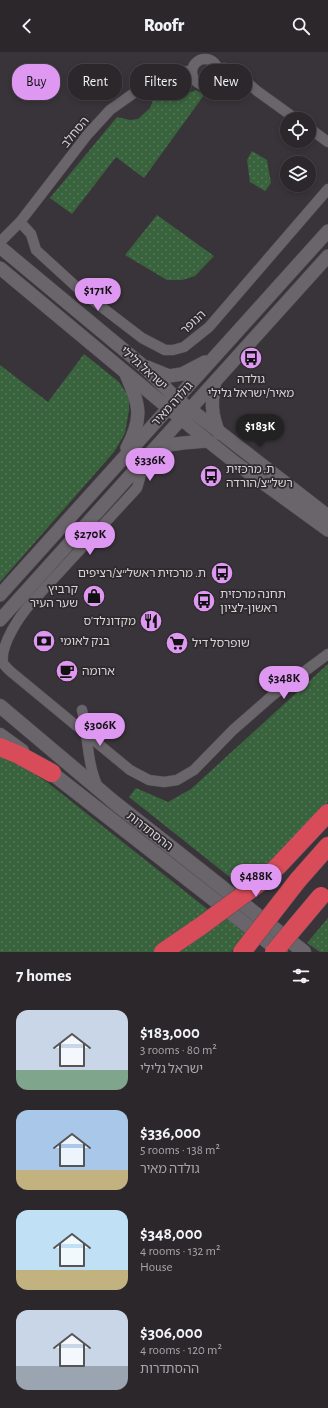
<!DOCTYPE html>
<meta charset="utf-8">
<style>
body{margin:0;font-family:"Alegreya Sans","Noto Sans Hebrew",sans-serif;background:#373337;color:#f1f3f6;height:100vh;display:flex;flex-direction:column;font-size:15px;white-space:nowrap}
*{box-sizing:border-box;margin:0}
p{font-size:13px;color:#a6a5a9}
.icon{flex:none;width:22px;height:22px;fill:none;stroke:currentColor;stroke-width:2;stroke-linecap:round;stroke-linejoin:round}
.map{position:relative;height:900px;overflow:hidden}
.details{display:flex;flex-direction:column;background:#2b272b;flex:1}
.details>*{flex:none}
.banner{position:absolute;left:12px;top:12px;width:304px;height:36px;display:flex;gap:8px}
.tools{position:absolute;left:280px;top:60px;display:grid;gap:8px}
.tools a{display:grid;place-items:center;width:36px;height:36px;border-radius:50%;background:#2b272b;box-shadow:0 2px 6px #0003,0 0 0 1px #474447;font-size:20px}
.price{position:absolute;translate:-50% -34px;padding:0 9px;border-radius:14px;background:#de98f2;color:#111;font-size:13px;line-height:26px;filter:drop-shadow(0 1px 2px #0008)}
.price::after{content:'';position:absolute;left:50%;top:24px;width:12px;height:9px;margin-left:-6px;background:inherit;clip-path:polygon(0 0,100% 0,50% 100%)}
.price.on{background:#222;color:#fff}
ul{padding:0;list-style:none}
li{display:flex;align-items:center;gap:12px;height:100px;padding:0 16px}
li span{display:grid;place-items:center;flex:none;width:112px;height:80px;border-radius:12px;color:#555}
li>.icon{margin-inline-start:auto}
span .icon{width:48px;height:48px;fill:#fffc;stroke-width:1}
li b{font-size:17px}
h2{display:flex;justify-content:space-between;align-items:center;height:48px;padding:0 16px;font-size:17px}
.tag{padding:0 14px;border-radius:16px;background:#2b272b;box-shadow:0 2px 6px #0003,0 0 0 1px #474447;font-size:14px;line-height:36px}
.tag.on{background:#de98f2;color:#111}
header{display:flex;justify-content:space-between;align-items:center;height:52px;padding:0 16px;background:#2b272b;font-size:18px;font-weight:800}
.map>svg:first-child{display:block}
.grass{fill:url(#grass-dots)}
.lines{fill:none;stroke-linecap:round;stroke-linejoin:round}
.minor-casing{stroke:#575257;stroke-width:11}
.tertiary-casing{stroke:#575257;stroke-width:14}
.secondary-casing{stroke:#575257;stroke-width:15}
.motorway-casing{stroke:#575257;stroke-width:19}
.minor{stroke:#6a656a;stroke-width:10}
.tertiary{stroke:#6a656a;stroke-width:13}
.secondary{stroke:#6a656a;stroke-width:14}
.motorway{stroke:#d84c59;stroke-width:18}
.motorway-bridge-casing{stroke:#575257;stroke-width:19;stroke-linecap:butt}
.motorway-bridge{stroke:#d84c59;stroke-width:18}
.labels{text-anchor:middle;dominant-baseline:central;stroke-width:3.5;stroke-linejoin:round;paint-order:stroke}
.street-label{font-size:12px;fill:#d6d2d6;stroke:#2e2a2e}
.poi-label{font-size:12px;fill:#d6d2d6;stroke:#2e2a2e;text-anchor:start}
</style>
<header><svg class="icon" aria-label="back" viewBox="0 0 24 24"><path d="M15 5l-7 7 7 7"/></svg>Roofr<svg class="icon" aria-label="search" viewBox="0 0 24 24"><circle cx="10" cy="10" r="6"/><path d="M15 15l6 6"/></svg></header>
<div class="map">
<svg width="328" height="900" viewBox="0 0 328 900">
<defs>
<pattern id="grass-dots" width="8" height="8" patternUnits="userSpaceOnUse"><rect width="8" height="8" fill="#39633d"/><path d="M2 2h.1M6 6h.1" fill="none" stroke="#557858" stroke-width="1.8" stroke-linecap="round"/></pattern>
</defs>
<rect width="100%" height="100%" fill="#393439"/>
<path class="grass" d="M 159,28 C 174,39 178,46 196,38 L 204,43 L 144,126 L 116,105 L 72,162 L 50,146 L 117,65 L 130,68 L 138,67 L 150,56 L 153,48 L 152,35 Z
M 252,99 L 267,108 L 271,131 L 265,139 L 250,130 L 247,108 Z
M 157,163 L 214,204 L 195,224 L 182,228 L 167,228 L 125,203 Z
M 84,302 L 119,330 L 129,345 L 129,358 L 125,381 L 114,400 L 0,530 L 0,313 L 48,350 Z
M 328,612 L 328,750 L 265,817 L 241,834 L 129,745 L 136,736 L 168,750 L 191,737 Z
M 0,704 L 26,717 L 47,730 L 211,860 L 153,900 L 0,900 Z
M 228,866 L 248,882 L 231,900 L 179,900 Z
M 328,866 L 328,900 L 320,900 L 307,891 Z"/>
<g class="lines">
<g class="minor-casing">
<path id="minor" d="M192 20a13 13 0 1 1 26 0a13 13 0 1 1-26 0Z
M 218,17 L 225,16 L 240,24 L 257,39 L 296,67
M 309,76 L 328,90
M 20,170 L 31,182 L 36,198 L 82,240 L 142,286 L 165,298 L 173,298 L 184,295 L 209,275 L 328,137
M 0,190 L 20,170 L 88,82 L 110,58 L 162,21 L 170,20 L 192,19
M 145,409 L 137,436 L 31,551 C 20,564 0,592 3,611 C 5,614 8,617 10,619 L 130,718 L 149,728 L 164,730 L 177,728 L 194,718 L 233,678 L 273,643 L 328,602
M 82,658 C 88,684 87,712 98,735"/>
</g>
<g class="tertiary-casing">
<path id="tertiary" d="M 0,195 L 142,313 L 177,347 L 328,464
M 0,216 L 208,389 L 237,412 L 328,478
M 147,315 L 169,324 L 182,322 L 205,310
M 126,322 C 139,353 144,364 127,396
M 215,330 C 211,350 211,362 219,381
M 155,396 C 173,391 190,390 208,389
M 0,543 L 328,179
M 0,568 L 328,204"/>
</g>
<g class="secondary-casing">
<path id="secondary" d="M 0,654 L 115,751 L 304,900
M 0,683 L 22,699
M 44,715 L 281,900"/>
</g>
<g class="motorway-casing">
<path id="motorway" d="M 0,695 L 19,703 L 52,721
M 298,828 L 328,794
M 262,829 L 279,813 L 328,761
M 163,900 L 201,874"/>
</g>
<use href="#minor" class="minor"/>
<use href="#tertiary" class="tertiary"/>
<use href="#secondary" class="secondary"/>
<use href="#motorway" class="motorway"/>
<g class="motorway-bridge-casing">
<path id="motorway-bridge" d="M 201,874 L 262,829
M 242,900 L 298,828
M 274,900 L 321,844"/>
</g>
<use href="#motorway-bridge" class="motorway-bridge"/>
</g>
<defs>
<g id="bus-disc" transform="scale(1.15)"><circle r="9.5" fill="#de98f2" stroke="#2e2a2e"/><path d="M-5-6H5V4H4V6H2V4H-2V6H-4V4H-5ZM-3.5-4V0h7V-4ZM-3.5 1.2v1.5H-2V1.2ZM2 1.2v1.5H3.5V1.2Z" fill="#111"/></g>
<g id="shop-disc" transform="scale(1.15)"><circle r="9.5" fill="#de98f2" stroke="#2e2a2e"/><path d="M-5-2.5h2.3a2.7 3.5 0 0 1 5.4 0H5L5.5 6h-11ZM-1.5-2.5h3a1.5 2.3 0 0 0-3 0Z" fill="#111"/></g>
<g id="restaurant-disc" transform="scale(1.15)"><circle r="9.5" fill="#de98f2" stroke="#2e2a2e"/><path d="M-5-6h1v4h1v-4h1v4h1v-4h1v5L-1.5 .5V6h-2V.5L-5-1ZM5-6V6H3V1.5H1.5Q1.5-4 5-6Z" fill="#111"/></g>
<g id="bank-disc" transform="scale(1.15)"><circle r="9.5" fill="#de98f2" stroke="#2e2a2e"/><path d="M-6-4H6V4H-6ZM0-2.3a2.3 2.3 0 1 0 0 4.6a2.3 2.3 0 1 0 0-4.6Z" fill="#111"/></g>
<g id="supermarket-disc" transform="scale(1.15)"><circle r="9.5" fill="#de98f2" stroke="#2e2a2e"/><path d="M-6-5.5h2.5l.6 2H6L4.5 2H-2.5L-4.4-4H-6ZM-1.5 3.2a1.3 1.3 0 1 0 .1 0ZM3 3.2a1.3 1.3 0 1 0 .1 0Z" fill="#111"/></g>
<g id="cafe-disc" transform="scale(1.15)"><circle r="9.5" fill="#de98f2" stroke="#2e2a2e"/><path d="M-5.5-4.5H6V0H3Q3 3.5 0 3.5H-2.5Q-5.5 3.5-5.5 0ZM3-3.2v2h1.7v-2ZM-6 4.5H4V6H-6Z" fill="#111"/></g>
</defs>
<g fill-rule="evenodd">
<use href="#bus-disc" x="251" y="306"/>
<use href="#bus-disc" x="211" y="424"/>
<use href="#bus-disc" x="222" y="521"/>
<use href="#shop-disc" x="94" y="544"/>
<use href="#bus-disc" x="204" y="549"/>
<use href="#restaurant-disc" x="151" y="569"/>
<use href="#bank-disc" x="44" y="589"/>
<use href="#supermarket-disc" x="177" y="591"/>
<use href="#cafe-disc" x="67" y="619"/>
</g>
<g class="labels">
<g class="street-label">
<text transform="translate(75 80) rotate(-51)">הסחלב</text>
<text transform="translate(193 270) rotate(-42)">הנופר</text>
<text transform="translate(144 316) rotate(42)">ישראל גלילי</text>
<text transform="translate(172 352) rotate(-48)">גולדה מאיר</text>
<text transform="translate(150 779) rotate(38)">ההסתדרות</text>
</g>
<g class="poi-label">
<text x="251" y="327" text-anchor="middle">גולדה<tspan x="251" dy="14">מאיר/ישראל גלילי</tspan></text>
<text x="226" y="417">ת. מרכזית<tspan x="226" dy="14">רשל״צ/הורדה</tspan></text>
<text x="206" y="521" text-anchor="end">ת. מרכזית ראשל״צ/רציפים</text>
<text x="78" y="537" text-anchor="end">קרביץ<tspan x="78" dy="14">שער העיר</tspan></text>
<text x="220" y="542">תחנה מרכזית<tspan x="220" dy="14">ראשון-לציון</tspan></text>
<text x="136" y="569" text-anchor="end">מקדונלד'ס</text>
<text x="60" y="589">בנק לאומי</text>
<text x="192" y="591">שופרסל דיל</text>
<text x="82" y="619">ארומה</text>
</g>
</g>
</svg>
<div class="tools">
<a><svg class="icon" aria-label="locate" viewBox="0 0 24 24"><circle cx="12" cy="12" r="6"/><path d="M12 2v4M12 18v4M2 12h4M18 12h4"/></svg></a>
<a><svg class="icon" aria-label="layers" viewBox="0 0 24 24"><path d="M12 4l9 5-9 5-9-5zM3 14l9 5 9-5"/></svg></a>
</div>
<b class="price" style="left:98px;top:260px">$171K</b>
<b class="price on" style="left:260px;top:396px">$183K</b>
<b class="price" style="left:150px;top:430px">$336K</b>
<b class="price" style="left:90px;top:504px">$270K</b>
<b class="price" style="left:284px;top:648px">$348K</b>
<b class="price" style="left:100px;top:695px">$306K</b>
<b class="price" style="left:256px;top:846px">$488K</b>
<div class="banner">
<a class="tag on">Buy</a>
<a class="tag">Rent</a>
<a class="tag">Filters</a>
<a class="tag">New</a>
</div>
</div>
<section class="details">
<h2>7 homes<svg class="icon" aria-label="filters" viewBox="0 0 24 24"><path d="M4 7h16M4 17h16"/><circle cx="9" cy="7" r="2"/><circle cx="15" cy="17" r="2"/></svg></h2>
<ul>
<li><span style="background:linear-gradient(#c9d6e8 75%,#7fa58c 0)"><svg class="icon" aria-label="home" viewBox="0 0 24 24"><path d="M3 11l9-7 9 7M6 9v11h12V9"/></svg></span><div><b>$183,000</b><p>3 rooms · 80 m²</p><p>ישראל גלילי</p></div></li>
<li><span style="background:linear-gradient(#a9c7e8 75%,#c2b280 0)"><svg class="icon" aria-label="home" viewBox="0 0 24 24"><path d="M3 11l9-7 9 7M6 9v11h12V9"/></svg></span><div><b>$336,000</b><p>5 rooms · 138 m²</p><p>גולדה מאיר</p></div></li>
<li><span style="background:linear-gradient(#bfe0f5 75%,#c2b280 0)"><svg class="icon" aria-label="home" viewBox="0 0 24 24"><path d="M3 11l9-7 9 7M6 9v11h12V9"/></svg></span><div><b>$348,000</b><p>4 rooms · 132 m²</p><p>House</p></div></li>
<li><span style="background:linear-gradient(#c9d6e8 70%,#9aa5b1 0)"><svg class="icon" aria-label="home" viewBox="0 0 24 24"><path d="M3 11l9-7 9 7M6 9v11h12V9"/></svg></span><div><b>$306,000</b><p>4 rooms · 120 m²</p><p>ההסתדרות</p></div></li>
</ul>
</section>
